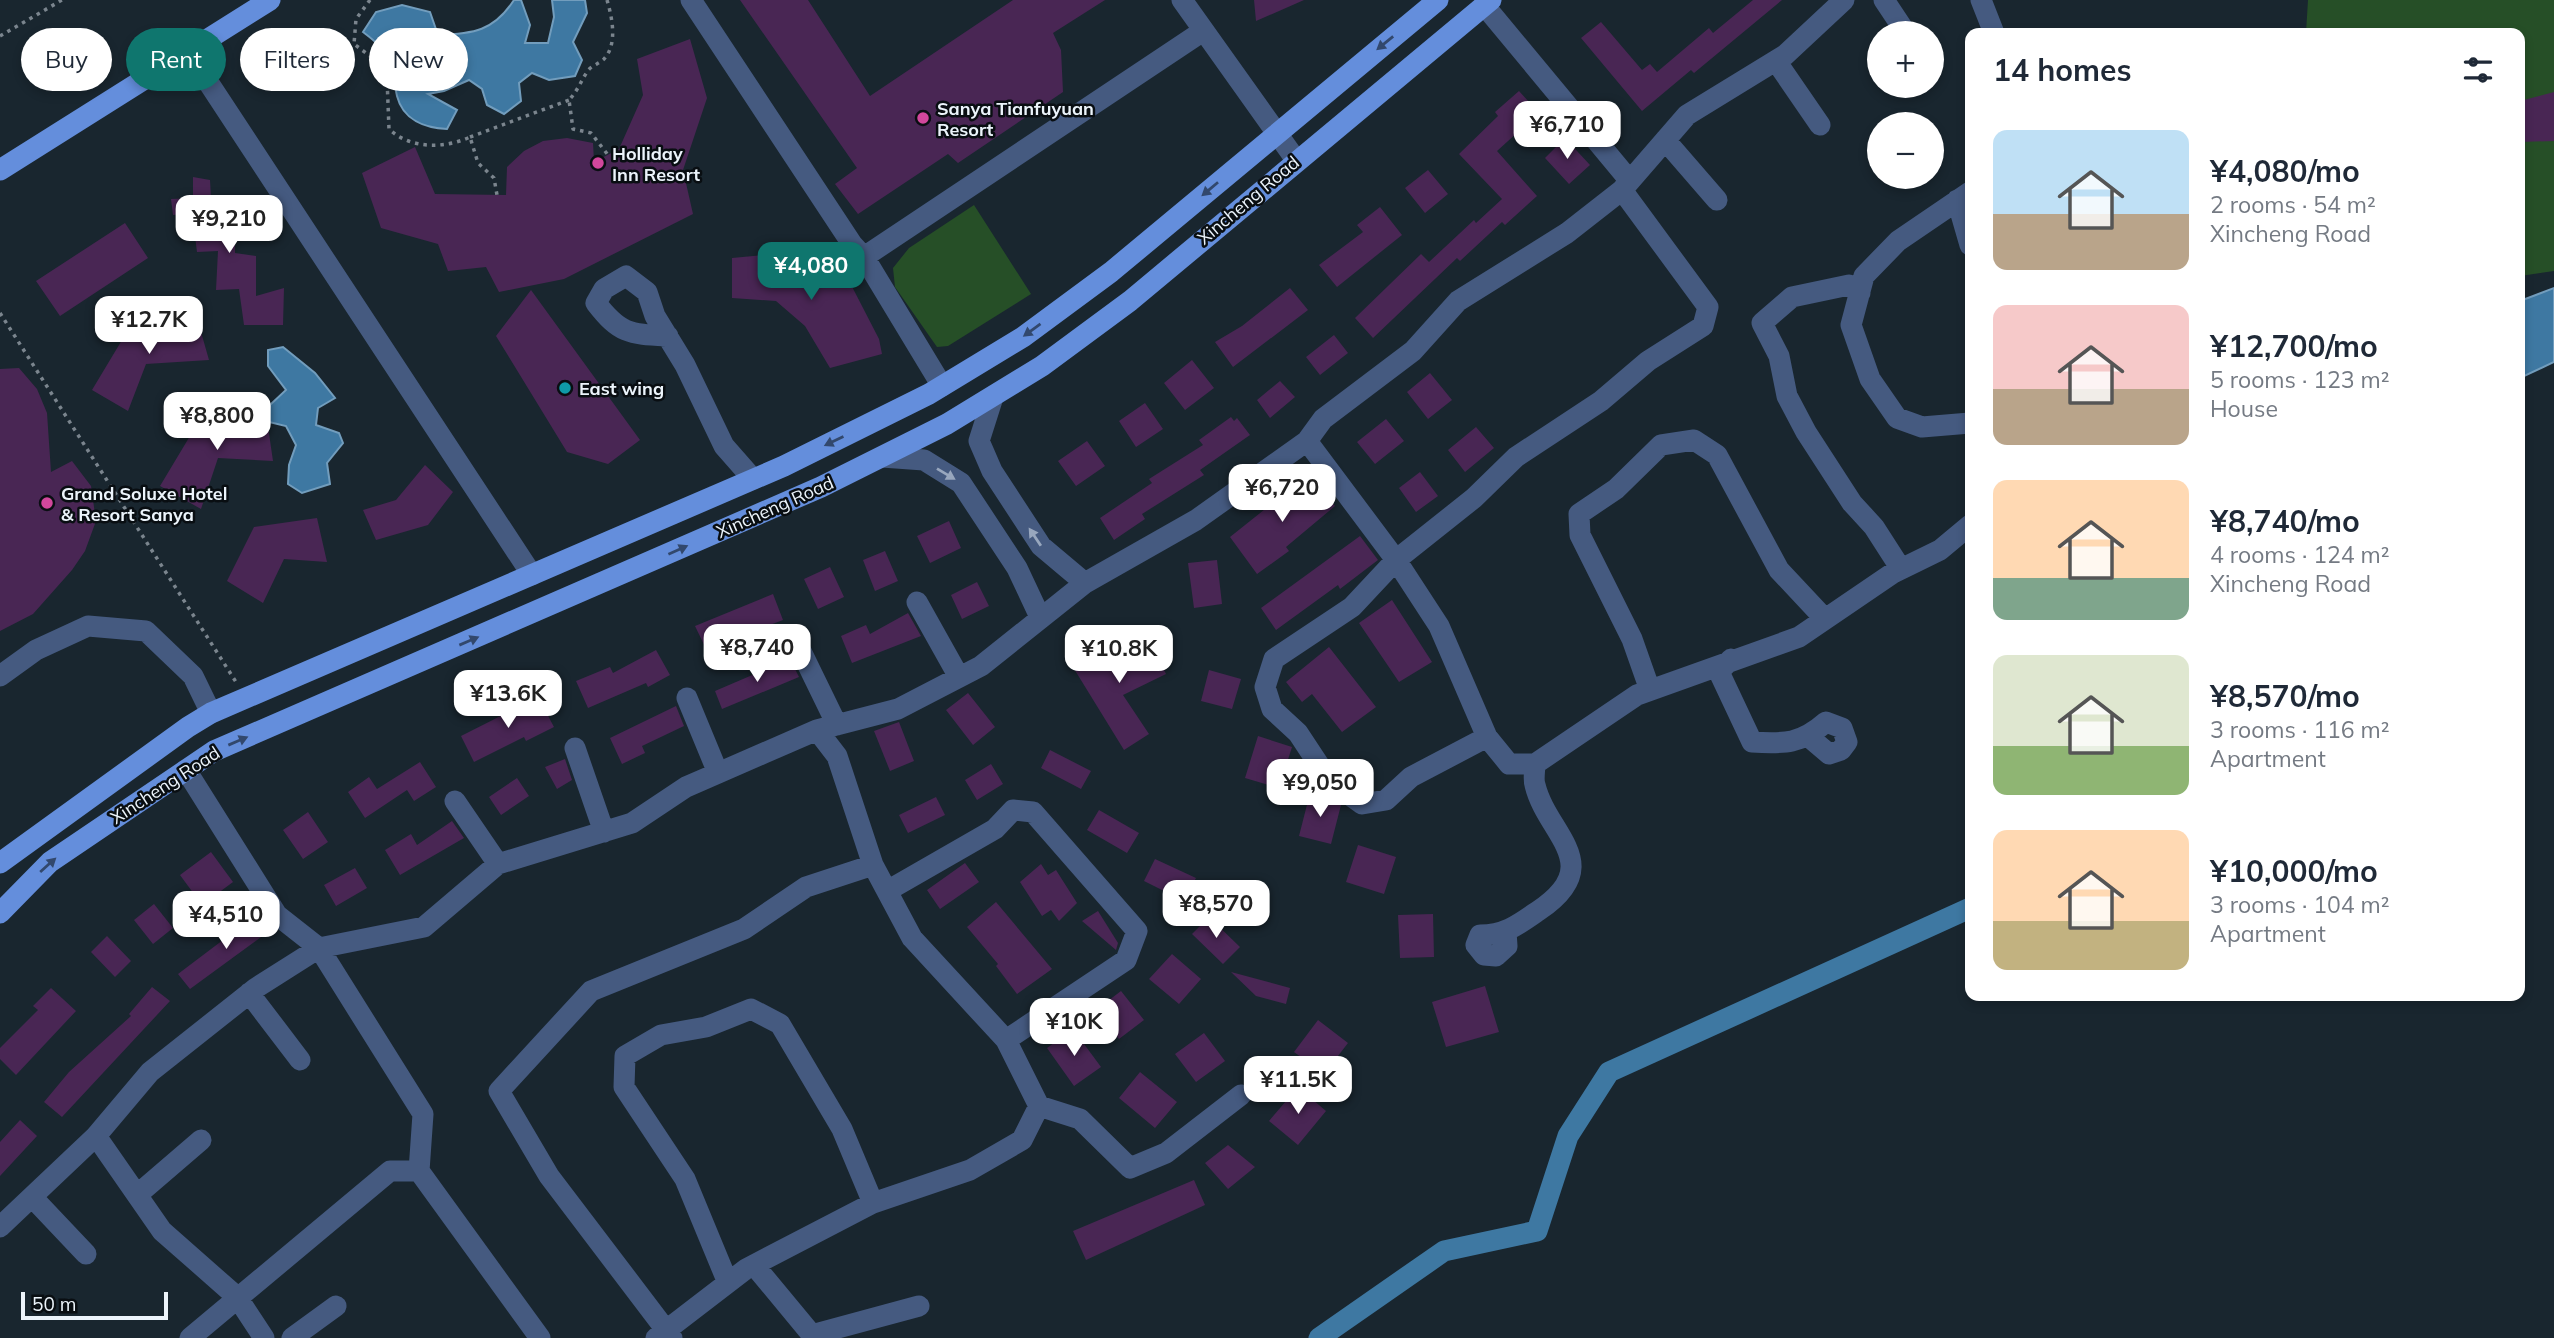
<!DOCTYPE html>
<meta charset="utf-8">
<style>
body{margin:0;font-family:Mulish,sans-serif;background:#f2f2f3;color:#1f2937;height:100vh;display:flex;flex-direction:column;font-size:26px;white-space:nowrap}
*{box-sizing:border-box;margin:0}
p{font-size:23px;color:#747a83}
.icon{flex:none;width:38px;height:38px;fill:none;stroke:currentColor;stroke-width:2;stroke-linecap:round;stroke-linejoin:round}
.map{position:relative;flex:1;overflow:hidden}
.details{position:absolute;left:1965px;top:28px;width:560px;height:973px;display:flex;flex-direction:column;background:#fff;border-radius:14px;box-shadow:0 4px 10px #0003}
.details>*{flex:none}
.hud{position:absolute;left:21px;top:28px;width:665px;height:63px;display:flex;gap:14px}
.tools{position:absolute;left:1867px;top:21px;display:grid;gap:14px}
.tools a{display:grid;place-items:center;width:77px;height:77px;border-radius:50%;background:#fff;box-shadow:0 4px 10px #0003;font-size:35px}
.scale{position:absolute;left:21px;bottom:18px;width:147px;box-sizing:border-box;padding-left:7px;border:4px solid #ecf4fb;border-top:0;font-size:19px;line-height:24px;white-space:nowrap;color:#ecf4fb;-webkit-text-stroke:5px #090e12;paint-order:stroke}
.price{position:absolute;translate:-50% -60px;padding:0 16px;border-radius:14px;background:#fff;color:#222;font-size:23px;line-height:46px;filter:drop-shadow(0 2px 4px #0008)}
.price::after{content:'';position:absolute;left:50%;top:42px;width:21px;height:16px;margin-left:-10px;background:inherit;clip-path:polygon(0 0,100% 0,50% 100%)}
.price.on{background:#0f766e;color:#fff}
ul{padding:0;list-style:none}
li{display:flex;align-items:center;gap:21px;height:175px;padding:0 28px}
li span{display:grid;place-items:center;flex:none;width:196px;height:140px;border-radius:14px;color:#555}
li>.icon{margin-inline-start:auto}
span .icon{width:84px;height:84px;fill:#fffc;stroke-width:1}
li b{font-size:30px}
h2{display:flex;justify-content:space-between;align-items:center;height:84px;padding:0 28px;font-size:30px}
.pill{padding:0 24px;border-radius:32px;background:#fff;box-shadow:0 4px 10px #0003;font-size:24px;line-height:63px}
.pill.on{background:#0f766e;color:#fff}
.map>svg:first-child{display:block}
.green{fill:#264f27}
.water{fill:#3e78a2;stroke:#729dbd;stroke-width:2}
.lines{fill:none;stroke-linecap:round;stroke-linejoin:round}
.canal{stroke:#3e78a2;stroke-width:21}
.building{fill:#492654}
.path{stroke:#7b858e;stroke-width:3.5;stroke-dasharray:3.5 5;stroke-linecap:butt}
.minor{stroke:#455a80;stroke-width:21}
.major{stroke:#648edc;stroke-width:21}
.oneway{fill:#32486d}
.oneway2{fill:#98a7be}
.hotel-dot{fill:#d1479c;stroke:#090e12;stroke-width:2.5}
.culture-dot{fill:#0f9aa8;stroke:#090e12;stroke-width:2.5}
.labels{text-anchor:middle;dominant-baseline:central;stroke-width:5;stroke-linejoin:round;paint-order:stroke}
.poi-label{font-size:18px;font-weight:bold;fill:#ecf4fb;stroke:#090e12;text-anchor:start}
.street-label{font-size:18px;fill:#ecf4fb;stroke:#090e12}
</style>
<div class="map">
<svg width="2554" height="1338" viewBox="0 0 2554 1338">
<rect width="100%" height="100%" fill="#19262f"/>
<path class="green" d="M 2308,0 L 2554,0 L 2554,271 L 2520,276 L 2520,33 L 2306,33 Z
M 974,205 L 1031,294 L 948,346 L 937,347 L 895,287 L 893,268 L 909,248 Z"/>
<path class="water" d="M 514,0 L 521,0 L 530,25 L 525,43 L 548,43 L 554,17 L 552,0 L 585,0 L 587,13 L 573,42 L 582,60 L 575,76 L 549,80 L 532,73 L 519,83 L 521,101 L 504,114 L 487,105 L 482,89 L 469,80 L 444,91 L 428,94 L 457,110 L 447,129 C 425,128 403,120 397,96 C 394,87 398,77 395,68 C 391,54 375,41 363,32 L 376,12 L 402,5 L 430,12 L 438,35 C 473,34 494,31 514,0 Z
M 2554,288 L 2554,362 L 2520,378 L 2520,301 Z
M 283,347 L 315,373 L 335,398 L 318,408 L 316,425 L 339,433 L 343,443 L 327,463 L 330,484 L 302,493 L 288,484 L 289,465 L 296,445 L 286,426 L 269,422 L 270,405 L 286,390 L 268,366 L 268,350 Z"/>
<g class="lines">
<path class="canal" d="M 1319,1338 L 1444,1251 L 1537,1231 L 1568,1136 L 1609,1072 L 1970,908"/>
</g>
<path class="building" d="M 740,0 L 808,0 L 870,96 L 1013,0 L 1105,0 L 1053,33 L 1061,50 L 1063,92 L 958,163 L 948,154 L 858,214 L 835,184 L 857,168 Z
M 1254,0 L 1304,0 L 1256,21 Z
M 1753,0 L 1782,0 L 1694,73 L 1691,70 L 1642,111 L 1581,38 L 1601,22 L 1642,70 L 1650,64 L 1657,72 L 1709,28 L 1713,33 Z
M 690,39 L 707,98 L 683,170 L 693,214 L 564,279 L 499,292 L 486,267 L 448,271 L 438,244 L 381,228 L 362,173 L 415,147 L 435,194 L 506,195 L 507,167 L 524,151 L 543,141 L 567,138 L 593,143 L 594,162 L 619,149 L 643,95 L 637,59 Z
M 1519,91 L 1539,113 L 1497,151 L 1537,196 L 1505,225 L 1502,222 L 1460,261 L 1457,258 L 1373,338 L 1355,318 L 1421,254 L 1429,262 L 1474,220 L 1476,223 L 1502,199 L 1459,154 L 1498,116 L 1495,112 Z
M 2554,92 L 2554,141 L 2520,142 L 2520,101 Z
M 1565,138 L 1590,165 L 1569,184 L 1545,158 Z
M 1428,170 L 1448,194 L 1425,213 L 1405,188 Z
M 193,177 L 210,180 L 211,198 L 232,197 L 233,210 L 212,212 L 213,219 L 235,218 L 235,253 L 256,256 L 256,296 L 284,288 L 283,325 L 244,325 L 239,289 L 216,290 L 218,251 L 197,252 L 192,213 L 173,215 L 171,199 L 193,198 Z
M 1380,207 L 1402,235 L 1337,287 L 1319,265 L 1363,232 L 1357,225 Z
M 125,223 L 148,258 L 60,316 L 36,281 Z
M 797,252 L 846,275 L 879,339 L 882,354 L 830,368 L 805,326 L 776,301 L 732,298 L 732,258 Z
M 1290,288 L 1308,310 L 1233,367 L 1215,342 L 1242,326 Z
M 531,290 L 640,440 L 608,464 L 567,452 L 496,336 Z
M 197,318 L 209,360 L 146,364 L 128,411 L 92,390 L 131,325 Z
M 1334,335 L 1348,353 L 1320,375 L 1306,357 Z
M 1192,360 L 1214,388 L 1185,410 L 1164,383 Z
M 19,368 L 37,389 L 47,413 L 51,472 L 72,461 L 91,486 L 96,521 L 85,551 L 72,570 L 33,614 L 0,631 L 0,369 Z
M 1430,373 L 1452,400 L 1428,419 L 1407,392 Z
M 1280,381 L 1295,397 L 1270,418 L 1257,400 Z
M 1145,403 L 1163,429 L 1136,447 L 1119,421 Z
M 266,413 L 273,461 L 218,458 L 201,509 L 160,486 L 202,416 Z
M 1231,417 L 1234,421 L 1237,418 L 1250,435 L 1200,470 L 1204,475 L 1142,514 L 1145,519 L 1114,540 L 1100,518 L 1152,483 L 1149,479 L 1203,445 L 1199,440 Z
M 1386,419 L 1404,441 L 1375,464 L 1357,442 Z
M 1476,427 L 1494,448 L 1465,472 L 1448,450 Z
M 1087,441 L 1105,466 L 1076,486 L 1058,461 Z
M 425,465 L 453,492 L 428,525 L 376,540 L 363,510 L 396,500 Z
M 1420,472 L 1438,496 L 1416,512 L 1399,488 Z
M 1309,474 L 1335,506 L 1286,547 L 1289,551 L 1257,574 L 1230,537 Z
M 317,518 L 327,562 L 284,559 L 263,603 L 227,581 L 254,527 Z
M 949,521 L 961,548 L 930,563 L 917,536 Z
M 1360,536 L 1378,560 L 1340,589 L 1338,585 L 1276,630 L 1261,608 Z
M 885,551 L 898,581 L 875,591 L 863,560 Z
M 1217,560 L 1222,604 L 1194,608 L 1188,563 Z
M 830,567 L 844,597 L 818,609 L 804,579 Z
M 977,582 L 989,606 L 962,619 L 951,595 Z
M 773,594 L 783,620 L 735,638 L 737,642 L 709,655 L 695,626 Z
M 1392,600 L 1432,662 L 1399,682 L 1359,623 Z
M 908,613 L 921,636 L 852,663 L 841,636 L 866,625 L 870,634 Z
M 1148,637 L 1166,674 L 1123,695 L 1149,734 L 1124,750 L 1068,659 L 1093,644 L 1102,660 Z
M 1329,647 L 1376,707 L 1342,732 L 1312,694 L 1302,702 L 1286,682 Z
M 656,650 L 670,675 L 648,687 L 646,683 L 588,708 L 576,681 L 610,667 L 613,673 Z
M 790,659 L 799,677 L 722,709 L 715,691 Z
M 1209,670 L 1241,679 L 1232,709 L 1201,701 Z
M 968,693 L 995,727 L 973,745 L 946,710 Z
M 538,697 L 554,727 L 526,741 L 524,737 L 474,762 L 461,736 Z
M 676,706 L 684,726 L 642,746 L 645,753 L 622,764 L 610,738 Z
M 899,722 L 914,761 L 890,771 L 874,731 Z
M 1258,736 L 1292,747 L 1279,788 L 1245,778 Z
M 1050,750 L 1091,771 L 1081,789 L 1041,768 Z
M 565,759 L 572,780 L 557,789 L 545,767 Z
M 420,762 L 436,787 L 414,801 L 407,790 L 365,818 L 348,792 L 369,777 L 377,789 Z
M 991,764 L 1003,784 L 977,800 L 965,780 Z
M 517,778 L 529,796 L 501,815 L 489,797 Z
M 1310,793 L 1332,799 L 1341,805 L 1331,844 L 1299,836 Z
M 936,797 L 945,815 L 908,833 L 899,815 Z
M 1099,810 L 1139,833 L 1127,853 L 1087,830 Z
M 308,812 L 328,842 L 303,859 L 283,830 Z
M 452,821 L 464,838 L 400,875 L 385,850 L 411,834 L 417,845 Z
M 1358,845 L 1396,857 L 1384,894 L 1346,882 Z
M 211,852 L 233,882 L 202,905 L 180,875 Z
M 1155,859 L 1196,878 L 1184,901 L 1144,881 Z
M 965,863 L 979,882 L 940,909 L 927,890 Z
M 1041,864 L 1048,875 L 1056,870 L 1077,903 L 1059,921 L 1051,910 L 1042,916 L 1020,882 Z
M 355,868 L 367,888 L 336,906 L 324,885 Z
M 996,902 L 1052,969 L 1017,994 L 996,966 L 998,964 L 967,927 Z
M 154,904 L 173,928 L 153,944 L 134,920 Z
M 1098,911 L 1118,943 L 1116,950 L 1082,921 Z
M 260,912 L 272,929 L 190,989 L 178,974 Z
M 1433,914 L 1434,957 L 1400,958 L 1398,915 Z
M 1209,917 L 1240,947 L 1223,964 L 1192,934 Z
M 107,936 L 131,961 L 115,977 L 91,952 Z
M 1172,954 L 1201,979 L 1179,1004 L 1149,979 Z
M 1231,972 L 1290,988 L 1286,1004 L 1256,996 Z
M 1485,986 L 1499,1032 L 1446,1047 L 1432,1002 Z
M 152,987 L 170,1001 L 62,1117 L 44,1102 L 69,1072 L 131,1016 L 129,1014 Z
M 51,988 L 76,1011 L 16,1075 L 0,1059 L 0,1048 L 38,1010 L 33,1006 Z
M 1121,991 L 1144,1020 L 1119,1039 L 1096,1010 Z
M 1318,1020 L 1348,1043 L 1324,1074 L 1294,1052 Z
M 1073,1029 L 1101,1067 L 1074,1086 L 1047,1048 Z
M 1204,1033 L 1225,1061 L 1196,1082 L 1175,1054 Z
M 1140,1072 L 1177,1102 L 1155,1128 L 1119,1098 Z
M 1298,1087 L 1326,1111 L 1298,1145 L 1269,1121 Z
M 20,1120 L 37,1136 L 0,1176 L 0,1142 Z
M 1228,1145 L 1255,1167 L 1228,1189 L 1205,1163 Z
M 1194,1180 L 1205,1205 L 1086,1260 L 1073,1231 Z"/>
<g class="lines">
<path class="path" d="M 370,0 L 356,19 L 354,44 L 382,65 L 387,78 L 389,129 C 410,149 444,149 470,137 L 478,163 L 494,178 L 497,195
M 607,0 C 612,17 618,44 604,59 C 599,64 590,66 587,72 C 580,83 578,90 569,100 L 573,129 L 591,133 L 608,155
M 0,36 L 62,0
M 470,137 L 569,100
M 0,313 L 236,682"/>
<path class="minor" d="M 691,0 L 852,244 L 864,257 L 942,386
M 1182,0 L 1296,160
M 1884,0 L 1906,33
M 1981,0 L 1994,33
M 1484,5 L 1630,181
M 189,53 L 532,575
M 1776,61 L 1820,125
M 1665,140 L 1717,200
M 1970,192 L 1898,241 L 1864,276 L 1851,325 L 1870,379 L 1897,418 L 1922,427 L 1970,423
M 1957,200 L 1970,245
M 864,257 L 1203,31
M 1860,293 L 1849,285 L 1792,297 L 1762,323 L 1779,356 L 1787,396 L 1806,432 L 1852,503 L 1874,527 L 1901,569
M 668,336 C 629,334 620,334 596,303 L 604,289 L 626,276 L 647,292 L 655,316 L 685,365 L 724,446 L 753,479
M 993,397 L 979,441 L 992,471 L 1041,546 L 1085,583
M 1307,441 L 1396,560 L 1439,626 L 1487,737 L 1509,764 L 1535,764 L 1637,695 L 1799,637 L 1893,573 L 1940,550 L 1970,525
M 882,457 L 924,460 L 961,483 L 1017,568 L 1040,617
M 917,602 L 959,677
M 800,649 L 837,725
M 1731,659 L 1719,672 L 1752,742 C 1785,744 1801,744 1826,722 L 1842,728 L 1847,742 L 1841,750 L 1829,754 L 1809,737
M 0,676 L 36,650 L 88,626 L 146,631 L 193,676 L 211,713
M 1650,690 L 1632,639 L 1580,535 L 1579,514 L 1616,489 L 1661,445 L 1694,440 L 1717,455 L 1779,570 L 1824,618
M 687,698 L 718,773
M 817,730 L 898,709 L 981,666 L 1085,583 L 1196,520 L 1307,441 L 1323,419 L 1413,351 L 1458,301 L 1567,233 L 1622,190 L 1687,115 L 1785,55 L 1844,0
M 1487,737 L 1411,777 L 1386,800 L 1362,804 L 1329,780 L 1298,733 L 1272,709 L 1265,687 L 1274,659 L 1352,607 L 1396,560 L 1474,498 L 1516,457 L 1601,401 L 1648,361 L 1703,326 L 1708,307 L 1622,190
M 575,748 L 604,832
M 186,770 L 277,915 L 319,948 L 423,1114 L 419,1171
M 455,801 L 498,864
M 887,891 L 995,829 L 1013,810 L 1033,812 L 1137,931 L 1126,960 L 1006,1040
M 1506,932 L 1507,946 L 1496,956 L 1484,955 L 1476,945 L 1480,935 C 1505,935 1518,925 1538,911 C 1608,864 1547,835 1535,785 C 1533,779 1535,770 1535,764
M 249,993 L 300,1060
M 137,1195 L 201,1140
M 33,1198 L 86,1254
M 0,1227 L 96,1136
M 754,1265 L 812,1335 L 919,1306
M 728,1283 L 685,1179 L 624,1087 L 625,1056 L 661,1035 L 706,1027 L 751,1009 L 780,1024 L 842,1129 L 873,1203
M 190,1338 L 390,1171 L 419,1171 L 540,1338
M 264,1338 L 237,1297 L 162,1231 L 96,1136 L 150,1072 L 256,988 L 319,948 L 424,927 L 498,864 L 632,823 L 686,787 L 817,730 L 837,756 L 873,865 L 912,938 L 1006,1040 L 1039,1106 L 1080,1119 L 1130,1168 L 1166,1153 L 1241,1095
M 292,1338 L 336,1306
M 656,1338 L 746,1269 L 873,1203 L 970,1170 L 1022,1140 L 1039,1106
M 672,1338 L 549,1176 L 499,1091 L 591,991 L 744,929 L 806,887 L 873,865"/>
<path class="major" d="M 0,170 L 270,0
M 0,863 L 188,727 L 211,713 L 784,466 L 929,394 L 1023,337 L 1111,272 L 1438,0
M 0,913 L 50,862 L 214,751 L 821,487 L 947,424 L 1042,366 L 1130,301 L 1491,0"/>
</g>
<defs><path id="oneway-solid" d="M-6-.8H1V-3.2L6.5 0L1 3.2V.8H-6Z" transform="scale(1.75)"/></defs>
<g class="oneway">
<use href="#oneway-solid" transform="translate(1385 43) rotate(141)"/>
<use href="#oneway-solid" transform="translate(1210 189) rotate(140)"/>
<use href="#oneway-solid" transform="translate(1032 330) rotate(144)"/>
<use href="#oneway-solid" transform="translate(834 441) rotate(154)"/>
<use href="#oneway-solid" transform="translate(678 550) rotate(-24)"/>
<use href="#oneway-solid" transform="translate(469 641) rotate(-23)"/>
<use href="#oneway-solid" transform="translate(238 741) rotate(-23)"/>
<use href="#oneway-solid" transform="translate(48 865) rotate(-42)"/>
</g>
<g class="oneway2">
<use href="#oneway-solid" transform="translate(946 474) rotate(31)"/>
<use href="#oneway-solid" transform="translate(1035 537) rotate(-124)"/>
</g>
<g class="hotel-dot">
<circle cx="923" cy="118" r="7"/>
<circle cx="598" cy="163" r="7"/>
<circle cx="47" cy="503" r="7"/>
</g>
<circle class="culture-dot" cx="565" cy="388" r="7"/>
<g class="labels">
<g class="poi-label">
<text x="937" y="108">Sanya Tianfuyuan<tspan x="937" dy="21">Resort</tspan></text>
<text x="612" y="153">Holliday<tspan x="612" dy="21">Inn Resort</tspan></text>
<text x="579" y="388">East wing</text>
<text x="61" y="493">Grand Soluxe Hotel<tspan x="61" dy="21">&amp; Resort Sanya</tspan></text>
</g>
<g class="street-label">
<text transform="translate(1248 200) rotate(-40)">Xincheng Road</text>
<text transform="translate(775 507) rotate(-24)">Xincheng Road</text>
<text transform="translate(165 785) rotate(-33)">Xincheng Road</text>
</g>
</g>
</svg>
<div class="tools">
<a>+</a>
<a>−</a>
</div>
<div class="scale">50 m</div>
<b class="price" style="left:1567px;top:161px">¥6,710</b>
<b class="price" style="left:229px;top:255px">¥9,210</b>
<b class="price on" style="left:811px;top:302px">¥4,080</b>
<b class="price" style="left:149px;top:356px">¥12.7K</b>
<b class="price" style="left:217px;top:452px">¥8,800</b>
<b class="price" style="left:1282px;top:524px">¥6,720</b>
<b class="price" style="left:757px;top:684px">¥8,740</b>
<b class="price" style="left:1119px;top:685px">¥10.8K</b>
<b class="price" style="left:508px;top:730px">¥13.6K</b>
<b class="price" style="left:1320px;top:819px">¥9,050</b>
<b class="price" style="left:1216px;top:940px">¥8,570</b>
<b class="price" style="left:226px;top:951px">¥4,510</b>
<b class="price" style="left:1074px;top:1058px">¥10K</b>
<b class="price" style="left:1298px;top:1116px">¥11.5K</b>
<div class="hud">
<a class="pill">Buy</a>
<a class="pill on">Rent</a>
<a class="pill">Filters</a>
<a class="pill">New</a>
</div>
<section class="details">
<h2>14 homes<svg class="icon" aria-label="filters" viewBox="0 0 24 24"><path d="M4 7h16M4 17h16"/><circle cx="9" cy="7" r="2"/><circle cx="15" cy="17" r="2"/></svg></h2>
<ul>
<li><span style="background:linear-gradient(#bfe0f5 60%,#b9a48a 0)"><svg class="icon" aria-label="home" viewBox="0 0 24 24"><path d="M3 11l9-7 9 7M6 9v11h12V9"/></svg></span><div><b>¥4,080/mo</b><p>2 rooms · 54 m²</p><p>Xincheng Road</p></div></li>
<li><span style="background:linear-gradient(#f6c9c9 60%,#b9a48a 0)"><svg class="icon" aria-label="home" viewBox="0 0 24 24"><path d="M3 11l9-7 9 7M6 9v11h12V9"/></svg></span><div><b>¥12,700/mo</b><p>5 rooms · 123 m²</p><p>House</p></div></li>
<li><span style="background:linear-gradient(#ffd9b3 70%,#7fa58c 0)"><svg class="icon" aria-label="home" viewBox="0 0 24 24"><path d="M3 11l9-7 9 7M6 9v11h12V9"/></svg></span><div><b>¥8,740/mo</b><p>4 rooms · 124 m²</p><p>Xincheng Road</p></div></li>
<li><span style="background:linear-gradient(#dfe7d0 65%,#8fb573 0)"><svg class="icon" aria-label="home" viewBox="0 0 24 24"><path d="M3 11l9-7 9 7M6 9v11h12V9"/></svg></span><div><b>¥8,570/mo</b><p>3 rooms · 116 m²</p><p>Apartment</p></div></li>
<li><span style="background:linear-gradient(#ffd9b3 65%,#c2b280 0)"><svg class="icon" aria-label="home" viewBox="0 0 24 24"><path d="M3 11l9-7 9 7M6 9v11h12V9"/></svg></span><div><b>¥10,000/mo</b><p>3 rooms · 104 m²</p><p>Apartment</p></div></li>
</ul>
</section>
</div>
